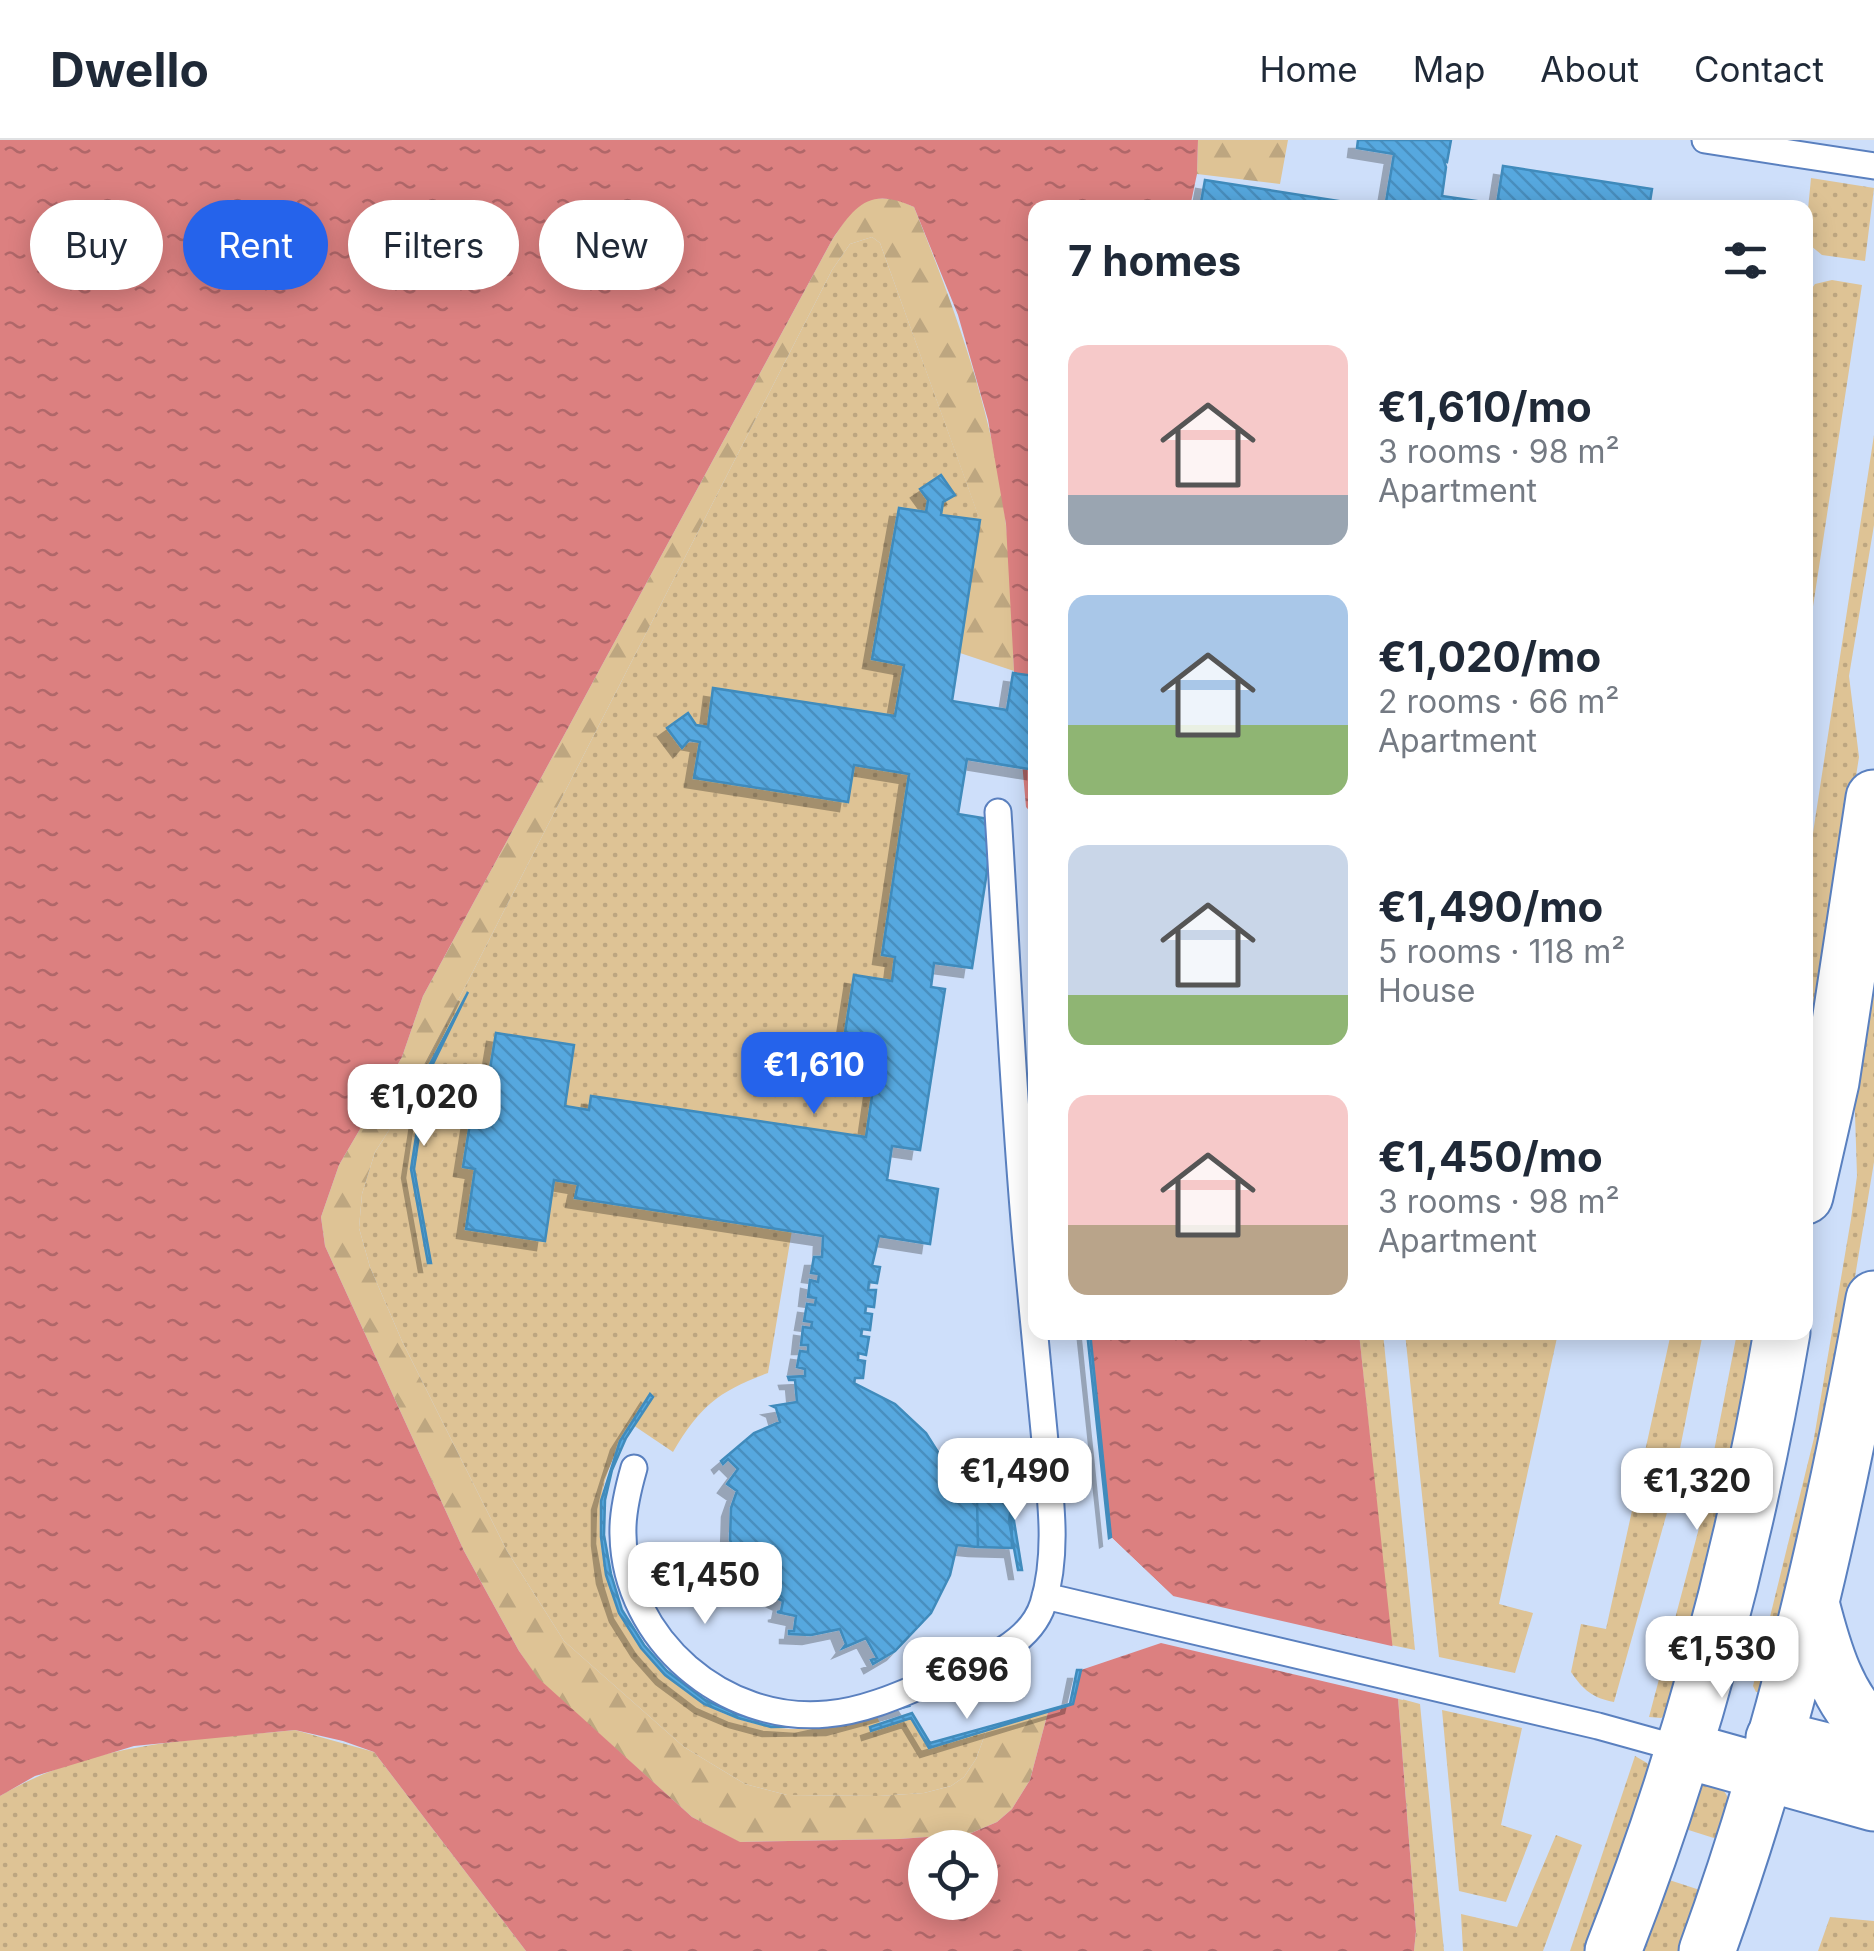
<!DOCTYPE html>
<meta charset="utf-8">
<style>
body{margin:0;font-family:Inter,sans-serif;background:#f6f6f7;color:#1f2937;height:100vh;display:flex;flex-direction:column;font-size:38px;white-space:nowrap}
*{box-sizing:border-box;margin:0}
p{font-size:32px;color:#747a83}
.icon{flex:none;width:55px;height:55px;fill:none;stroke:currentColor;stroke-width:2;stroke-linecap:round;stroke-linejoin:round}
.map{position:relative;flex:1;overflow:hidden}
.side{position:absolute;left:1028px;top:60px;width:785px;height:1140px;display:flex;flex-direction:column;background:#fff;border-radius:20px;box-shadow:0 5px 25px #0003}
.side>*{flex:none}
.top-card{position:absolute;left:30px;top:60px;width:848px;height:90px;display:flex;gap:20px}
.tools{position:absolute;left:908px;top:1690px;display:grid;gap:20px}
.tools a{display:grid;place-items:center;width:90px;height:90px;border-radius:50%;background:#fff;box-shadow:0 5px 25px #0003;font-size:50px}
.price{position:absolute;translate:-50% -85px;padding:0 22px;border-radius:20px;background:#fff;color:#222;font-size:32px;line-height:65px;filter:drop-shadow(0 2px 5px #0008)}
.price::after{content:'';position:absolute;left:50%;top:60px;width:30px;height:22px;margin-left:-15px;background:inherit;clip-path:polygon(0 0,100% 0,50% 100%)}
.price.selected{background:#2563eb;color:#fff}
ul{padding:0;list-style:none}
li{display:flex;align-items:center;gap:30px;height:250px;padding:0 40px}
li span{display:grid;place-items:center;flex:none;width:280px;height:200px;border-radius:20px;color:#555}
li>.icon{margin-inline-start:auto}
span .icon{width:120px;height:120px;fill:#fffc;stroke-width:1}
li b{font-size:42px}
h2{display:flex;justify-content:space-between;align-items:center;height:120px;padding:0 40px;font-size:42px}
.tag{padding:0 35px;border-radius:45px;background:#fff;box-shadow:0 5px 25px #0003;font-size:35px;line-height:90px}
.tag.selected{background:#2563eb;color:#fff}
header{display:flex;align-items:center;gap:60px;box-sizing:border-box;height:140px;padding:0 50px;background:#fff;border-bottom:2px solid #e0e1e3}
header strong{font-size:48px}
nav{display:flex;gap:55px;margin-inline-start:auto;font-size:35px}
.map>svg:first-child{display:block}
.grass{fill:url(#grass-dots)}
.forest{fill:url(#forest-firs)}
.water{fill:url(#water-ripples);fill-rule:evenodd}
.pier{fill:#cedffa}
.building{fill:url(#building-back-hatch);stroke:#3f8bbc;stroke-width:2.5;filter:url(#shadow)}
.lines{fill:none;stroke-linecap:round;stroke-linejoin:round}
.service-casing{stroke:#5a80bf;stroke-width:29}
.tertiary-casing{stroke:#5a80bf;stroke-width:59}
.secondary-casing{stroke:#5a80bf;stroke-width:59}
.service{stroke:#fff;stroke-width:25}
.tertiary{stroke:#fff;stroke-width:55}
.secondary{stroke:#fff;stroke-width:55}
</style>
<header>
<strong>Dwello</strong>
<nav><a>Home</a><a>Map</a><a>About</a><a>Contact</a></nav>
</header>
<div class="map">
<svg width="1874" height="1811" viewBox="0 0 1874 1811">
<defs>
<pattern id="grass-dots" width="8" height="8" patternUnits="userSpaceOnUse" patternTransform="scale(2.5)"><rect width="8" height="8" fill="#dec395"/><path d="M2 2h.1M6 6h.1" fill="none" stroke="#bda680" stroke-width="1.8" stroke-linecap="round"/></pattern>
<pattern id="forest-firs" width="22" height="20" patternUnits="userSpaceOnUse" patternTransform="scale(2.5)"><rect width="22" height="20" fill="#dec395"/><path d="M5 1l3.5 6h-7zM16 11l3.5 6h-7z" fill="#bda680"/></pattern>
<pattern id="water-ripples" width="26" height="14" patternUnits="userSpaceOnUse" patternTransform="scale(2.5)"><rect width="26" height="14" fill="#dc8080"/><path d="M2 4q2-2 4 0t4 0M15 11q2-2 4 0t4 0" fill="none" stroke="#b06769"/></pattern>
<pattern id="building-back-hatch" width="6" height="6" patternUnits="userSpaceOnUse" patternTransform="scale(2.5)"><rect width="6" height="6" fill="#56a8df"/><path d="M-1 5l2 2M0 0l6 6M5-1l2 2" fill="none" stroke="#498fbf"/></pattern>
<filter id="shadow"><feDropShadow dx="-9" dy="9" stdDeviation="0" flood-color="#0004"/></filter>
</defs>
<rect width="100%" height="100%" fill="#cedffa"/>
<path class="grass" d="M 1811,38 L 1874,48 L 1865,121 L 1822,115 L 1805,101 Z
M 872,97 L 880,103 L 980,380 L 941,375 L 943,362 L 955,354 L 941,335 L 921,349 L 928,360 L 926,372 L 898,368 L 872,519 L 904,525 L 895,576 L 713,549 L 708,587 L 696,585 L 687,573 L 667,588 L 684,603 L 700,602 L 695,638 L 848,662 L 854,625 L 909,634 L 882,814 L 895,817 L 892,841 L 839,937 L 874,942 L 866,997 L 592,956 L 589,970 L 565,966 L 574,906 L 496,894 L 486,953 L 474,953 L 463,1027 L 475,1029 L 467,1089 L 544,1101 L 554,1040 L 578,1044 L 576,1058 L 792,1090 L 768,1233 C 719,1251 700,1266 673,1312 L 630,1283 C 618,1308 604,1333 601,1361 C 589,1466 666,1572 772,1587 C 808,1593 842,1585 877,1577 L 880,1583 L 870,1587 L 872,1591 L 911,1578 L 929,1608 L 987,1589 L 976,1619 L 964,1637 L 951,1646 L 924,1653 L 878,1656 L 787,1655 L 745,1644 L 684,1607 L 564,1501 L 507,1411 L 402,1201 L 370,1127 L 359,1088 L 362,1054 L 375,1012 L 402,970 L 832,130 L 850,104 Z
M 1832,140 L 1862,145 L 1805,519 L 1805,158 L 1815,144 Z
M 1874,295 L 1874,385 L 1849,536 L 1859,617 L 1805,964 L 1805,745 Z
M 1874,799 L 1874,1022 L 1828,1300 L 1762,1552 L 1756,1552 L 1753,1546 L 1814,1298 L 1851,1079 L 1857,1036 L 1854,942 Z
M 1359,1193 L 1383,1193 L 1415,1510 L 1391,1505 Z
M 1405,1193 L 1558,1193 L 1499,1464 L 1533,1473 L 1515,1533 L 1439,1517 Z
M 1671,1193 L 1703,1193 L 1668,1369 L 1614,1562 C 1593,1558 1583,1550 1571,1532 L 1581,1484 L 1606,1489 Z
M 1737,1193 L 1768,1193 L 1675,1568 L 1661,1578 L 1649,1577 L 1699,1388 Z
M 1398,1558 L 1420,1564 L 1444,1811 L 1414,1811 L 1416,1791 Z
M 1442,1570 L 1522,1588 L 1501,1685 L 1532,1695 L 1506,1762 L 1459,1751 Z
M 295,1590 L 374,1612 L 526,1811 L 0,1811 L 0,1656 C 91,1602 192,1600 295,1590 Z
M 1635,1616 L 1647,1623 L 1654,1633 L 1601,1811 L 1570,1811 Z
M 1707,1643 C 1740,1650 1728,1676 1720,1700 L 1676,1686 L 1695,1647 Z
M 1556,1695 L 1582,1705 L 1543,1811 L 1463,1811 L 1461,1774 L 1517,1787 Z
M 1660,1737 L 1706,1752 L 1685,1811 L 1631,1811 Z
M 1830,1777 L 1874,1781 L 1874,1811 L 1818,1811 Z"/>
<path class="forest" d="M 1198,0 L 1288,0 L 1280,44 L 1197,34 Z
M 868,58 L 896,59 L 914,67 C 955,169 994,274 1006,385 C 1012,433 1012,483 1014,531 L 960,513 L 979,378 L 880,103 L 872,97 L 850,104 L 832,130 L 402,970 L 375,1012 L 362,1054 L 359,1088 L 370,1127 L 402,1201 L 507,1411 L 564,1501 L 684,1607 L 745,1644 L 787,1655 L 878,1656 L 924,1653 L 951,1646 L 964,1637 L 976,1619 L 987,1589 L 1048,1572 L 1030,1640 L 1012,1669 L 997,1682 L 969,1694 L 899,1699 L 739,1702 L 692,1677 L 538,1539 L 519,1511 L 464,1411 L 325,1106 L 321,1077 L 339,1025 L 402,917 L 423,856 L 832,100 L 850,73 Z"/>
<path class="water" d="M 0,0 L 1198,0 L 1197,34 L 1190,67 L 1035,68 L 1035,677 L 1026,667 L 1014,531 L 1006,384 L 988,280 L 958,175 L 914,67 C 870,47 856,64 832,100 L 423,856 L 402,917 L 339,1025 L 321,1077 L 325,1106 L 464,1411 L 519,1511 L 538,1538 L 692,1677 L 740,1702 L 899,1699 L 969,1694 L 997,1682 L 1012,1669 L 1030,1640 L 1048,1572 L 1073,1564 L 1081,1530 L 1085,1525 L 1161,1502 L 1173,1456 L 1111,1397 L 1090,1193 L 1359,1193 L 1398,1558 L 1416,1791 L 1414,1811 L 526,1811 L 374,1612 L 343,1601 L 295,1590 L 134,1606 L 35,1636 L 0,1656 ZM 925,1708 L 980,1708 L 980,1762 L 925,1762 Z"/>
<path class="pier" d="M 1111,1397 L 1173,1456 L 1396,1507 L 1403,1560 L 1161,1503 L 1081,1530 L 1083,1520 L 1157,1499 L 1168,1458 L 1110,1403 Z"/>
<path class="building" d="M 1358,0 L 1451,0 L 1447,22 L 1444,21 L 1446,27 L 1442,56 L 1497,64 L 1503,26 L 1652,49 L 1649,68 L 1385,68 L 1394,14 L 1357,8 Z
M 1205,40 L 1352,63 L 1354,68 L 1200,68 Z
M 941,335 L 955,355 L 943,362 L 941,375 L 980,380 L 952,561 L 1007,570 L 1013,533 L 1035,536 L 1035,630 L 967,619 L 958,674 L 995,680 L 972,828 L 934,823 L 931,847 L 945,849 L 920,1010 L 892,1006 L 887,1040 L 938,1049 L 930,1104 L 879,1096 L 872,1126 L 880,1127 L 877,1143 L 869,1142 L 868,1150 L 876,1150 L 874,1167 L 866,1166 L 865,1173 L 872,1174 L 870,1190 L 862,1189 L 861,1196 L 869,1197 L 866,1215 L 858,1213 L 858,1220 L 865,1221 L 863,1238 L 855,1238 L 854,1243 L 895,1264 L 926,1293 L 943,1320 L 956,1362 L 977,1359 L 978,1407 L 957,1405 L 950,1435 L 931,1473 L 895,1511 L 873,1524 L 871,1520 L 877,1518 L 866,1498 L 843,1508 L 846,1504 L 840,1489 L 811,1495 L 789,1494 L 789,1491 L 794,1491 L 796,1476 L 777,1472 L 781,1471 L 783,1461 L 760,1450 L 746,1436 L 730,1400 L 731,1368 L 737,1351 L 727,1344 L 738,1329 L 728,1319 L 723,1324 L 721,1321 L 754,1293 L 780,1282 L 776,1268 L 772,1266 L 797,1262 L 795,1240 L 789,1240 L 788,1237 L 805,1236 L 805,1229 L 797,1227 L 800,1211 L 808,1212 L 808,1205 L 801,1205 L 803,1187 L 811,1188 L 812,1182 L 804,1181 L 807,1164 L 815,1165 L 816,1158 L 808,1157 L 810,1140 L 818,1142 L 819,1134 L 811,1133 L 814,1117 L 822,1117 L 823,1096 L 575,1058 L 578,1044 L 554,1040 L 545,1101 L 466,1089 L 475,1029 L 463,1027 L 475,952 L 486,953 L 496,893 L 574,905 L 565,966 L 589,970 L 591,956 L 866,997 L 874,942 L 838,937 L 854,835 L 892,841 L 895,817 L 882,815 L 909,634 L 854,625 L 848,662 L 694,638 L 700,602 L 689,600 L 682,608 L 667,588 L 688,573 L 696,585 L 708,587 L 713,548 L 895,576 L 904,525 L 872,519 L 899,368 L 926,372 L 928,360 L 920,349 Z
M 468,852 L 428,934 L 414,1029 L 431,1123 L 428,1123 L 411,1029 L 426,932 Z
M 1087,1192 L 1090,1192 L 1111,1397 L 1109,1398 Z
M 650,1254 L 653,1257 L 626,1298 L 612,1330 L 605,1360 L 604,1395 L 611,1434 L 622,1470 L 644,1505 L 667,1531 L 705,1560 L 737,1574 L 772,1583 L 804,1585 L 907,1563 L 909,1566 L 835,1586 L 771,1587 L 738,1578 L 704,1564 L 665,1535 L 641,1508 L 619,1473 L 606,1435 L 601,1397 L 601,1361 L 620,1301 Z
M 1016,1333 L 1020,1335 L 1013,1375 L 1022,1430 L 1018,1430 L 1009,1381 Z
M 1011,1357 L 1012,1408 L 978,1407 L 977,1359 Z
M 1077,1530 L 1081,1530 L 1073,1564 L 929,1608 L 911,1578 L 871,1591 L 870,1587 L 912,1573 L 930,1603 L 1070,1564 Z"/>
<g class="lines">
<g class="service-casing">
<path id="service" d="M 1705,0 L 1874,26
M 634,1328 C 628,1349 622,1373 623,1395 C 625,1500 725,1584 827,1574 C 868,1571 910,1550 949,1534 C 984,1521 1030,1504 1043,1464 C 1060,1409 1049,1348 1044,1291 C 1038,1229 1032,1166 1026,1103 C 1013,959 1007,816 998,672
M 1045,1456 L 1598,1586 L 1681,1609"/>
</g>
<g class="tertiary-casing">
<path id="tertiary" d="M 1774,1598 L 1874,1623
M 1681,1609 L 1874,1663"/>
</g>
<g class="secondary-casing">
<path id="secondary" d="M 1805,1056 L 1831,942 L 1874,658
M 1811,1463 C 1823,1510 1837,1560 1874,1593
M 1613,1811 C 1691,1613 1746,1402 1782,1192
M 1707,1811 C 1784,1600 1834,1379 1874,1159"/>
</g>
<use href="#service" class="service"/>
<use href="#tertiary" class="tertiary"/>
<use href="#secondary" class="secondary"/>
</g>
</svg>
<div class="tools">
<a><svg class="icon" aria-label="locate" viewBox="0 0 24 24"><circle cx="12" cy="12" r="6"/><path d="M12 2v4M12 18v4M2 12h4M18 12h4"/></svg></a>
</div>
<b class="price selected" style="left:814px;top:977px">€1,610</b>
<b class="price" style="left:424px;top:1009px">€1,020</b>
<b class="price" style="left:1015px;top:1383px">€1,490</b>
<b class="price" style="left:1697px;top:1393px">€1,320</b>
<b class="price" style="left:705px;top:1487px">€1,450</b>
<b class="price" style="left:1722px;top:1561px">€1,530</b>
<b class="price" style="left:967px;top:1582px">€696</b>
<div class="top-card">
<a class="tag">Buy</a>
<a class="tag selected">Rent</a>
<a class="tag">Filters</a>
<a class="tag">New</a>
</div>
<section class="side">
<h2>7 homes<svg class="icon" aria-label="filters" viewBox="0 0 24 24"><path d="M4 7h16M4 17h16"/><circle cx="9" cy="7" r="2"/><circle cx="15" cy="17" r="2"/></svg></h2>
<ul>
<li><span style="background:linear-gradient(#f6c9c9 75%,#9aa5b1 0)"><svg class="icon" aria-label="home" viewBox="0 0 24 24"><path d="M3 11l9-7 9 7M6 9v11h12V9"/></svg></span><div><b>€1,610/mo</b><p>3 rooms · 98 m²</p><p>Apartment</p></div></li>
<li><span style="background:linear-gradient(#a9c7e8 65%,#8fb573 0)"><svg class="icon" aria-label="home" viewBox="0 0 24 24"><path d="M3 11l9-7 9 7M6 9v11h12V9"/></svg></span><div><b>€1,020/mo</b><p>2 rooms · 66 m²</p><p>Apartment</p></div></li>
<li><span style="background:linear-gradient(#c9d6e8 75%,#8fb573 0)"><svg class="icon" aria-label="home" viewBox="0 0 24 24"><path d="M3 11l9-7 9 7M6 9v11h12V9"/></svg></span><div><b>€1,490/mo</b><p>5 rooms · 118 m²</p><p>House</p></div></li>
<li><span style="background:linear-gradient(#f6c9c9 65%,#b9a48a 0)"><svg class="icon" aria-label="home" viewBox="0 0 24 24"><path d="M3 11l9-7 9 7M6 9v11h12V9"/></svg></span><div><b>€1,450/mo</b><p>3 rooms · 98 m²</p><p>Apartment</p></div></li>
</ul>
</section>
</div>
